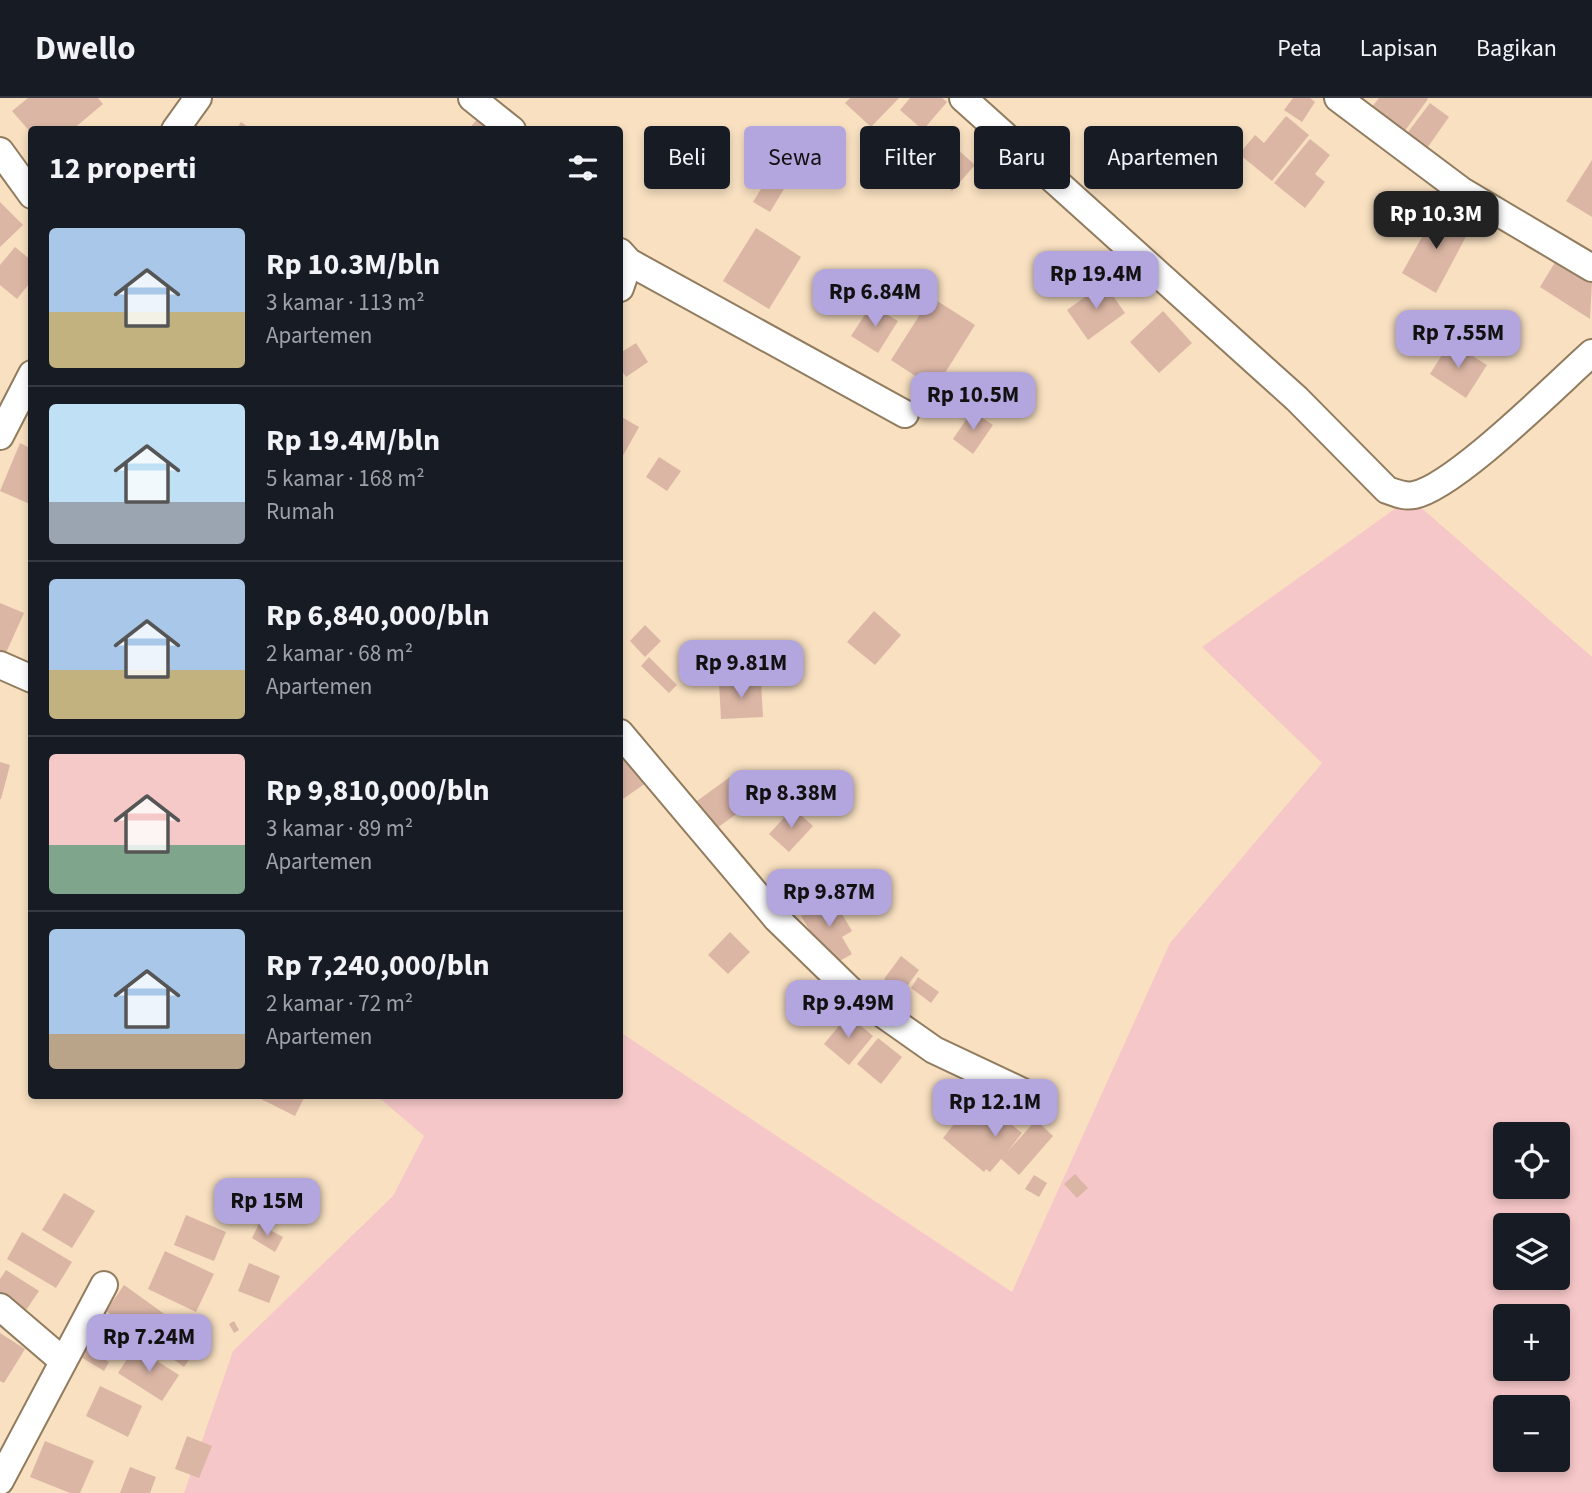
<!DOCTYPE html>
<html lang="id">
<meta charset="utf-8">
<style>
body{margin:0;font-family:"Source Sans 3",sans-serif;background:#242831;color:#f1f3f6;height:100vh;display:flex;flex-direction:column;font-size:26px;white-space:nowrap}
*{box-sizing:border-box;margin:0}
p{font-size:23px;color:#9ea1a6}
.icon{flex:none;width:38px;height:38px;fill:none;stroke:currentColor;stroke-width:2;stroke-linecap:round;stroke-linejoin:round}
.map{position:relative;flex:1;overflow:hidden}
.details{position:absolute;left:28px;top:28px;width:595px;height:973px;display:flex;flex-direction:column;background:#171b24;border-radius:7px;box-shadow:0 4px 10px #0003}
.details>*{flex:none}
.banner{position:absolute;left:644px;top:28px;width:665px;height:63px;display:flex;gap:14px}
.fabs{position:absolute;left:1493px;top:1024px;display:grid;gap:14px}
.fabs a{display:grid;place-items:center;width:77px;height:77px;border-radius:7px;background:#171b24;box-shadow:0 4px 10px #0003;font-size:35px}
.price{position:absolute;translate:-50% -60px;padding:0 16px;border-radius:14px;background:#b3a6de;color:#111;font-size:23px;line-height:46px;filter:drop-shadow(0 2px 4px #0008)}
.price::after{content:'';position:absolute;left:50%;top:42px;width:21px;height:16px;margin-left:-10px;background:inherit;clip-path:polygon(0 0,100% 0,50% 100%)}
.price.on{background:#222;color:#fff}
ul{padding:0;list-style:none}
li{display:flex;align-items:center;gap:21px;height:175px;padding:0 21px}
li+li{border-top:2px solid #363941}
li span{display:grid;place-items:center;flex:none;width:196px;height:140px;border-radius:7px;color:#555}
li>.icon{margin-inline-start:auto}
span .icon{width:84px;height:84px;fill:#fffc;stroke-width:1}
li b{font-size:30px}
h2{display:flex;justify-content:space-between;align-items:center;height:84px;padding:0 21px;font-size:30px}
.chip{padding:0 24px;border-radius:7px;background:#171b24;box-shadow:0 4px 10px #0003;font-size:24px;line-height:63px}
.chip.on{background:#b3a6de;color:#111}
header{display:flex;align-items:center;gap:42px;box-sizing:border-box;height:98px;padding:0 35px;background:#171b24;border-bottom:2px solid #363941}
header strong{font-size:33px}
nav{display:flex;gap:38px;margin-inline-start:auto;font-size:24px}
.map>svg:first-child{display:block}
.green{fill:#f6c7c8;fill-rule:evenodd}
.building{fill:#dbb6a5}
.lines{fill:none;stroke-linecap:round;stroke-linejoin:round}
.minor-casing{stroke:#917c5f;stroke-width:30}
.minor{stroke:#fff;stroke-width:26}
</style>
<header>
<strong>Dwello</strong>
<nav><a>Peta</a><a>Lapisan</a><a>Bagikan</a></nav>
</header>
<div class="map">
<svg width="1592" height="1395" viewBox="0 0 1592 1395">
<rect width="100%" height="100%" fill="#f8e0c1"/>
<path class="green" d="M 1410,400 L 1592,559 L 1592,1395 L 184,1395 L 233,1253 L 393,1098 L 424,1038 L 377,998 L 620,998 L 620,934 L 1012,1194 L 1170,845 L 1322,665 L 1202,549 ZM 1505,1036 L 1558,1036 L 1558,1088 L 1505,1088 ZM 1505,1127 L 1558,1127 L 1558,1180 L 1505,1180 ZM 1505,1218 L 1558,1218 L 1558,1270 L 1505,1270 ZM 1505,1309 L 1558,1309 L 1558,1362 L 1505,1362 Z"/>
<path class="building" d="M 28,0 L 98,0 L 103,6 L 72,32 L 32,32 L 32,36 L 12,13 Z
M 850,0 L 899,0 L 871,29 L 845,5 Z
M 910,0 L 942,0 L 947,4 L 923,32 L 900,12 Z
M 1293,0 L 1310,0 L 1315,4 L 1302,24 L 1284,12 Z
M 1379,0 L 1427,0 L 1428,1 L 1404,34 L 1371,10 Z
M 1430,5 L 1449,19 L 1425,53 L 1405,38 Z
M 1286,18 L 1309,37 L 1272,83 L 1239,56 L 1255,37 L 1264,45 Z
M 479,19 L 492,32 L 468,32 Z
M 241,24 L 252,32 L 236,32 Z
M 945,40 L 975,67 L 952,93 L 922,65 Z
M 1310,41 L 1330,57 L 1315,76 L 1325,84 L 1305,110 L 1274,85 Z
M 1592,62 L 1592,119 L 1566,103 Z
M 770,76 L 787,86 L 770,114 L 753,104 Z
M 0,104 L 23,127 L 0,149 Z
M 1437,112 L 1470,131 L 1436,195 L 1402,175 Z
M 756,130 L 801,159 L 769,211 L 723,183 Z
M 15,149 L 32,163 L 32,182 L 17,201 L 0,187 L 0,167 Z
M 1557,161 L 1592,183 L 1590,221 L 1540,189 Z
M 1104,185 L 1125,215 L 1088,242 L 1067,212 Z
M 931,199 L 975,227 L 935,291 L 891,262 Z
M 871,207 L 898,223 L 878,255 L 851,238 Z
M 1163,213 L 1192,245 L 1159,275 L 1130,244 Z
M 1450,244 L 1487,267 L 1466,300 L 1430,276 Z
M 636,245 L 648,264 L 626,279 L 620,270 L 620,255 Z
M 972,313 L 993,327 L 973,356 L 953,341 Z
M 620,318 L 639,329 L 620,363 Z
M 20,345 L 32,351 L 32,407 L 0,393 Z
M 659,359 L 681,373 L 667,393 L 646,379 Z
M 0,505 L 24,515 L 5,557 L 0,555 Z
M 874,513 L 901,537 L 875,567 L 847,544 Z
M 645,527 L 661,543 L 645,559 L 630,543 Z
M 649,559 L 677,587 L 669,595 L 641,568 Z
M 761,583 L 763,619 L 721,621 L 719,584 Z
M 626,655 L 646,685 L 620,703 L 620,660 Z
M 0,664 L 10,667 L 1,701 L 0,701 Z
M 730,679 L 750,706 L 717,730 L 697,703 Z
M 793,710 L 813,728 L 789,754 L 769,736 Z
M 832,799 L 852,833 L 842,839 L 852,856 L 836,865 L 827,848 L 821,851 L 801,818 Z
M 730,834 L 750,854 L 728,876 L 708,857 Z
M 901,858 L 919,872 L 902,895 L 884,881 Z
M 918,879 L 939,894 L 931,905 L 911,890 Z
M 848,917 L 873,938 L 849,967 L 824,946 Z
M 878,940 L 902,959 L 881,986 L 857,966 Z
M 262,998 L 305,998 L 295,1018 L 261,1001 Z
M 976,998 L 1022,1035 L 1008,1053 L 1036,1022 L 1053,1038 L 1019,1077 L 1001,1061 L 990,1074 L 986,1071 L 984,1074 L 943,1040 Z
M 1075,1076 L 1088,1090 L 1077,1100 L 1064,1086 Z
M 1034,1077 L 1047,1085 L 1039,1099 L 1025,1091 Z
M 64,1095 L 95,1113 L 72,1150 L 42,1132 Z
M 186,1117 L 226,1134 L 214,1163 L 174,1147 Z
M 259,1126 L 283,1139 L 275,1154 L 252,1140 Z
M 22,1134 L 72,1164 L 56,1190 L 7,1161 Z
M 165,1153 L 214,1176 L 196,1214 L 148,1191 Z
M 249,1165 L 280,1178 L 269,1205 L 238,1193 Z
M 6,1172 L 39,1193 L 24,1215 L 0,1199 L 0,1181 Z
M 124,1187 L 202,1243 L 184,1269 L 106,1213 Z
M 234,1223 L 239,1232 L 234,1235 L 229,1226 Z
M 0,1235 L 25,1251 L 4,1285 L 0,1283 Z
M 81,1247 L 109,1264 L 104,1273 L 76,1256 Z
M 135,1249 L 179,1277 L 162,1303 L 118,1275 Z
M 100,1288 L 142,1308 L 128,1339 L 86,1318 Z
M 187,1338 L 212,1348 L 199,1380 L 175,1371 Z
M 45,1343 L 94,1363 L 80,1395 L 70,1395 L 30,1379 Z
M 130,1369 L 156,1379 L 150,1395 L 120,1395 Z"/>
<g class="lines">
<g class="minor-casing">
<path id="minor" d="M 472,0 L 512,32
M 963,0 L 1297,301 L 1387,392 C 1396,395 1404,399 1414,397 C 1455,389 1556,287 1592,255
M 1338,0 L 1462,93 L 1592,170
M 175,32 L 198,0
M 0,53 L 32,97
M 620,154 L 629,164 L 905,316
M 620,190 L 629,164
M 0,338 L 32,276
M 0,567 L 32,581
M 620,635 L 777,821 L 853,895 L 934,952 L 1023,994
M 0,1209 L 62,1262
M 0,1383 L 104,1187"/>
</g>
<use href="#minor" class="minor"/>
</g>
</svg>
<div class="fabs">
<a><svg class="icon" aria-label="locate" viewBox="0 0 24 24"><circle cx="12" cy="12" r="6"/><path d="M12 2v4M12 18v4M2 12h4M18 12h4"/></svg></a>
<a><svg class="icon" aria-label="layers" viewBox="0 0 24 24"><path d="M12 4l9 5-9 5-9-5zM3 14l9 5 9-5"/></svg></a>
<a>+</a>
<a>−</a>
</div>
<b class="price on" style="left:1436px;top:153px">Rp 10.3M</b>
<b class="price" style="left:1096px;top:213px">Rp 19.4M</b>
<b class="price" style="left:875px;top:231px">Rp 6.84M</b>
<b class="price" style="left:1458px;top:272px">Rp 7.55M</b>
<b class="price" style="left:973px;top:334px">Rp 10.5M</b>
<b class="price" style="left:741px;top:602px">Rp 9.81M</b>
<b class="price" style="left:791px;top:732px">Rp 8.38M</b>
<b class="price" style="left:829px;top:831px">Rp 9.87M</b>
<b class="price" style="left:848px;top:942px">Rp 9.49M</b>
<b class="price" style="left:995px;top:1041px">Rp 12.1M</b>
<b class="price" style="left:267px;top:1140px">Rp 15M</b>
<b class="price" style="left:149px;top:1276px">Rp 7.24M</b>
<div class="banner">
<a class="chip">Beli</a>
<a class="chip on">Sewa</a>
<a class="chip">Filter</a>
<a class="chip">Baru</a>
<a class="chip">Apartemen</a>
</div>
<section class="details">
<h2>12 properti<svg class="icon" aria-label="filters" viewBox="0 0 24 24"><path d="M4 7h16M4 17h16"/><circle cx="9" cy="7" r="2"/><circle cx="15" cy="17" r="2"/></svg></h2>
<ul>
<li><span style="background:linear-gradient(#a9c7e8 60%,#c2b280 0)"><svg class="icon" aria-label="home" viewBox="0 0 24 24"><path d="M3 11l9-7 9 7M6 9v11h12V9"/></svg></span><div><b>Rp 10.3M/bln</b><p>3 kamar · 113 m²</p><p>Apartemen</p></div></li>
<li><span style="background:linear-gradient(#bfe0f5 70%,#9aa5b1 0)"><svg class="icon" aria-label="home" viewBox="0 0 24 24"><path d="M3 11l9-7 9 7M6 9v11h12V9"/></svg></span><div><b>Rp 19.4M/bln</b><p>5 kamar · 168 m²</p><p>Rumah</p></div></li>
<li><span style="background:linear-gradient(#a9c7e8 65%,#c2b280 0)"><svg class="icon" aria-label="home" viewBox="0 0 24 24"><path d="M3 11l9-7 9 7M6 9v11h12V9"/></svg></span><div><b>Rp 6,840,000/bln</b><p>2 kamar · 68 m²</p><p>Apartemen</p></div></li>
<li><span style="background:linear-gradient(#f6c9c9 65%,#7fa58c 0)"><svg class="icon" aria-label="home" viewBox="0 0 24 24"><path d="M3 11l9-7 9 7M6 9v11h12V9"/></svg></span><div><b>Rp 9,810,000/bln</b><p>3 kamar · 89 m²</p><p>Apartemen</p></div></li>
<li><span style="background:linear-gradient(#a9c7e8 75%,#b9a48a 0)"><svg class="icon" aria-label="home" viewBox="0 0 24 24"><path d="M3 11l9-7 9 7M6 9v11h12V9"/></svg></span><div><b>Rp 7,240,000/bln</b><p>2 kamar · 72 m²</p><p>Apartemen</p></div></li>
</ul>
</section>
</div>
